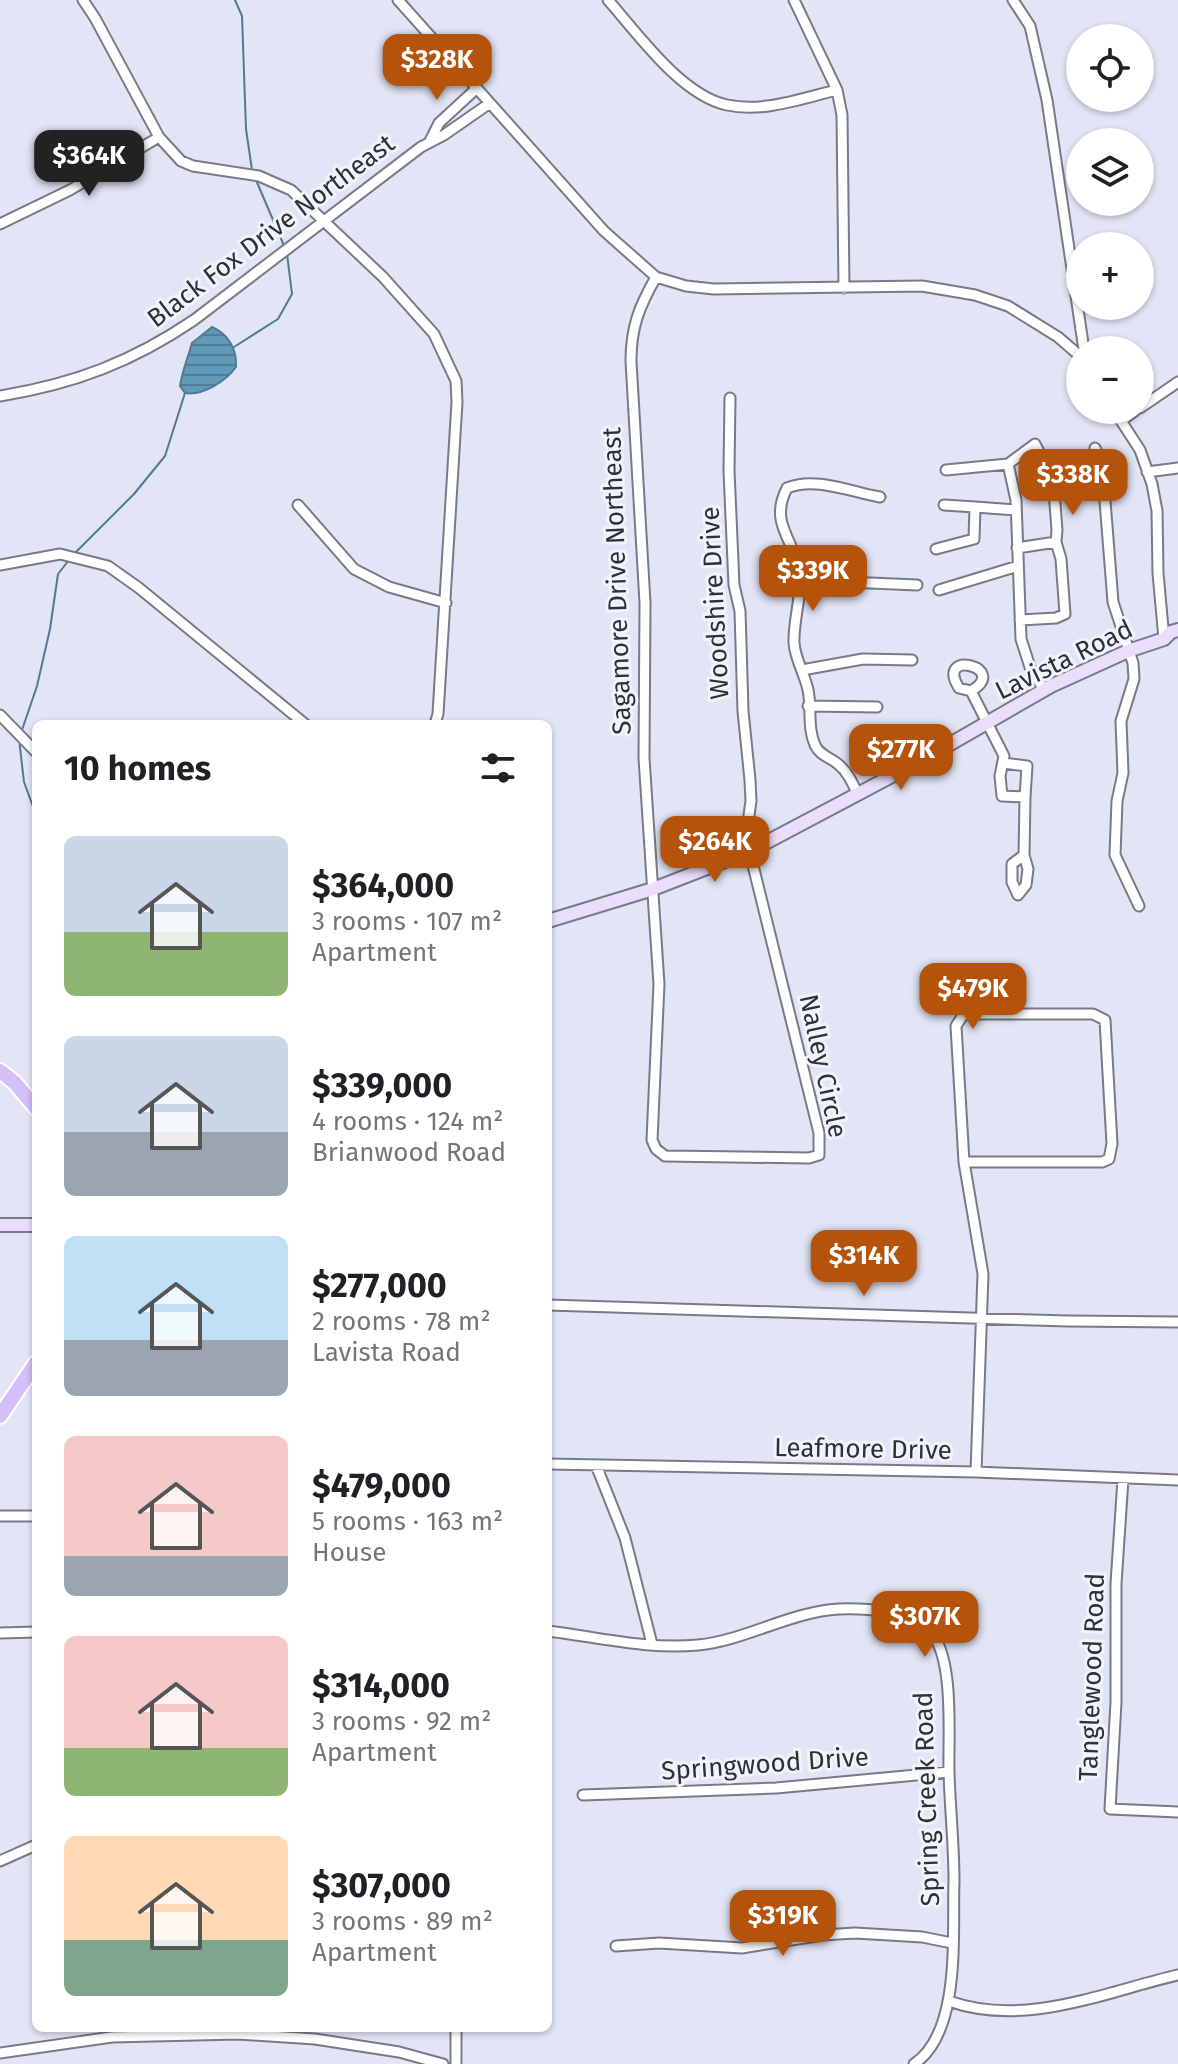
<!DOCTYPE html>
<meta charset="utf-8">
<style>
body{margin:0;font-family:"Fira Sans",sans-serif;background:#f6f6f6;color:#202124;height:100vh;display:flex;flex-direction:column;font-size:30px;white-space:nowrap}
*{box-sizing:border-box;margin:0}
p{font-size:26px;color:#757577}
.icon{flex:none;width:44px;height:44px;fill:none;stroke:currentColor;stroke-width:2;stroke-linecap:round;stroke-linejoin:round}
.map{position:relative;flex:1;overflow:hidden}
.drawer{position:absolute;left:32px;top:720px;width:520px;height:1312px;display:flex;flex-direction:column;background:#fff;border-radius:12px;box-shadow:0 2px 6px #0004}
.drawer>*{flex:none}
.buttons{position:absolute;left:1066px;top:24px;display:grid;gap:16px}
.buttons a{display:grid;place-items:center;width:88px;height:88px;border-radius:50%;background:#fff;box-shadow:0 2px 6px #0004;font-size:40px}
.price{position:absolute;translate:-50% -68px;padding:0 18px;border-radius:16px;background:#b45309;color:#fff;font-size:26px;line-height:52px;filter:drop-shadow(0 2px 4px #0008)}
.price::after{content:'';position:absolute;left:50%;top:48px;width:24px;height:18px;margin-left:-12px;background:inherit;clip-path:polygon(0 0,100% 0,50% 100%)}
.price.current{background:#222;color:#fff}
ul{padding:0;list-style:none}
li{display:flex;align-items:center;gap:24px;height:200px;padding:0 32px}
li span{display:grid;place-items:center;flex:none;width:224px;height:160px;border-radius:12px;color:#555}
li>.icon{margin-inline-start:auto}
span .icon{width:96px;height:96px;fill:#fffc;stroke-width:1}
li b{font-size:34px}
h2{display:flex;justify-content:space-between;align-items:center;height:96px;padding:0 32px;font-size:34px}
.map>svg:first-child{display:block}
.water{fill:url(#water-rules);stroke:#517a91;stroke-width:2}
.lines{fill:none;stroke-linecap:round;stroke-linejoin:round}
.stream{stroke:#517a91;stroke-width:2}
.minor-casing{stroke:#777a88;stroke-width:13}
.secondary-casing{stroke:#777a88;stroke-width:16}
.primary-casing{stroke:#fff;stroke-width:18}
.minor{stroke:#fff;stroke-width:9}
.secondary{stroke:#e9dffc;stroke-width:12}
.primary{stroke:#d4bff8;stroke-width:14}
.labels{text-anchor:middle;dominant-baseline:central;stroke-width:6;stroke-linejoin:round;paint-order:stroke}
.street-label{font-size:26px;fill:#2f3036;stroke:#f1f3fc}
</style>
<div class="map">
<svg width="1178" height="2064" viewBox="0 0 1178 2064">
<defs>
<pattern id="water-rules" width="6" height="5" patternUnits="userSpaceOnUse" patternTransform="scale(2)"><rect width="6" height="5" fill="#609ab8"/><path d="M0 2.5h6" fill="none" stroke="#507e96"/></pattern>
</defs>
<rect width="100%" height="100%" fill="#e2e5f5"/>
<path class="water" d="M 212,327 C 228,334 237,349 236,367 C 226,381 203,396 185,393 L 180,386 C 182,371 188,358 192,343 Z"/>
<g class="lines">
<path class="stream" d="M 235,0 L 242,16 L 246,129 L 252,170
M 256,180 L 285,248
M 234,347 L 278,319 L 292,294 L 287,254
M 73,555 L 134,494 L 165,456 L 185,393
M 21,733 L 37,686 L 50,629 L 58,574 L 69,560
M 19,739 L 24,782 L 36,815"/>
<g class="minor-casing">
<path id="minor" d="M 83,0 L 95,18 L 159,137 L 181,161 L 193,166 L 259,176 L 291,190 L 383,277 L 434,334 L 456,381 L 457,402 L 438,714 L 435,724
M 398,0 L 604,231 L 656,277 L 686,286 L 714,289 L 922,286 L 975,295 L 1008,306 L 1058,337 L 1080,356
M 608,0 C 638,34 681,95 727,105 C 763,113 803,98 837,90
M 794,0 L 837,90 L 842,115 L 844,288
M 1013,0 L 1030,26 L 1047,100 L 1084,350
M 430,141 L 439,123 L 477,88
M 0,224 L 70,190 L 159,137
M 656,277 C 639,307 631,327 631,361 L 645,603 L 644,758 L 659,984 L 652,1140 L 656,1149 L 665,1156 L 809,1158 L 819,1155 L 819,1133 L 746,837 L 751,801 L 750,780 L 743,711 L 740,611 L 734,585 L 729,471 L 730,398
M 0,396 C 74,384 132,362 194,320 L 421,147 L 444,135 L 490,103
M 1140,408 L 1178,382
M 1114,410 L 1140,450 L 1152,484 L 1157,511 L 1158,573 L 1164,639
M 1121,421 L 1136,410
M 1095,448 L 1102,463 L 1113,602 L 1133,663 L 1134,679 L 1121,721 L 1123,773 L 1117,801 L 1115,855 L 1139,906
M 946,470 L 1008,464
M 1147,472 L 1178,468
M 298,505 L 354,569 L 389,587 L 446,603
M 944,505 L 975,507
M 1017,548 L 1056,542 L 1057,530 L 1053,479 L 1035,444 L 1008,464 L 1016,500 L 1021,639 L 1030,667 L 1044,690
M 936,549 L 974,539 L 975,507 L 1016,510
M 0,565 L 60,554 L 108,566 L 139,588 L 305,724
M 800,580 L 917,585
M 939,590 L 1018,566
M 1020,620 L 1056,618 L 1065,614 L 1061,559 L 1056,542
M 802,670 L 863,659 L 912,660
M 971,691 C 1011,668 934,648 959,688 L 971,691 L 1004,756 L 1000,776 L 1002,796 L 1025,797 L 1024,855 L 1028,869 L 1026,885 L 1018,895 L 1012,882 L 1012,864 L 1024,855
M 808,706 L 877,707
M 0,715 L 36,752
M 1003,763 L 1027,766 L 1025,797
M 858,795 C 853,784 848,772 838,764 C 830,757 820,756 815,745 C 807,727 812,708 808,690 C 805,675 795,659 794,643 C 793,622 802,594 800,575 C 796,540 768,525 787,488 C 815,476 851,492 880,497
M 980,1014 L 1093,1014 L 1105,1020 L 1112,1144 L 1109,1159 L 1102,1162 L 964,1162 L 956,1026 L 963,1015 Z
M 964,1162 L 983,1274 L 976,1472
M 548,1305 L 1068,1321 L 1178,1322
M 548,1464 L 976,1472 L 1178,1480
M 596,1465 L 625,1538 L 652,1644
M 1123,1479 L 1116,1584 L 1116,1702 L 1110,1809 L 1178,1812
M 0,1516 L 36,1516
M 548,1631 C 597,1637 649,1650 698,1645 C 747,1640 789,1612 839,1609 C 864,1608 912,1611 930,1631 C 955,1658 948,1736 949,1772 C 950,1809 954,1844 954,1881 C 952,1932 962,2032 914,2064
M 0,1633 L 36,1632
M 583,1795 L 776,1788 L 949,1772
M 0,1861 L 36,1845
M 616,1946 L 659,1943 L 742,1948 L 823,1935 L 855,1933 L 922,1937 L 952,1943
M 949,2001 C 1025,2028 1104,1992 1178,1975
M 456,2028 L 456,2064
M 0,2053 L 112,2037 L 238,2034 L 315,2039 L 399,2052 L 443,2064"/>
</g>
<g class="secondary-casing">
<path id="secondary" d="M 548,921 L 653,889 L 748,852 L 924,759 L 1051,686 L 1128,651 L 1164,639 L 1171,632 L 1178,630
M 0,1225 L 36,1225"/>
</g>
<g class="primary-casing">
<path id="primary" d="M 0,1071 L 15,1083 L 36,1108
M 0,1416 L 36,1363"/>
</g>
<use href="#minor" class="minor"/>
<use href="#secondary" class="secondary"/>
<use href="#primary" class="primary"/>
</g>
<g class="labels">
<g class="street-label">
<text transform="translate(271 231) rotate(-37)">Black Fox Drive Northeast</text>
<text transform="translate(617 581) rotate(-92)">Sagamore Drive Northeast</text>
<text transform="translate(715 603) rotate(-93)">Woodshire Drive</text>
<text transform="translate(1064 660) rotate(-26)">Lavista Road</text>
<text transform="translate(823 1066) rotate(78)">Nalley Circle</text>
<text transform="translate(863 1449) rotate(1)">Leafmore Drive</text>
<text transform="translate(1092 1677) rotate(-88)">Tanglewood Road</text>
<text transform="translate(765 1764) rotate(-4)">Springwood Drive</text>
<text transform="translate(927 1799) rotate(-92)">Spring Creek Road</text>
</g>
</g>
</svg>
<div class="buttons">
<a><svg class="icon" aria-label="locate" viewBox="0 0 24 24"><circle cx="12" cy="12" r="6"/><path d="M12 2v4M12 18v4M2 12h4M18 12h4"/></svg></a>
<a><svg class="icon" aria-label="layers" viewBox="0 0 24 24"><path d="M12 4l9 5-9 5-9-5zM3 14l9 5 9-5"/></svg></a>
<a>+</a>
<a>−</a>
</div>
<b class="price" style="left:437px;top:102px">$328K</b>
<b class="price current" style="left:89px;top:198px">$364K</b>
<b class="price" style="left:1073px;top:517px">$338K</b>
<b class="price" style="left:813px;top:613px">$339K</b>
<b class="price" style="left:901px;top:792px">$277K</b>
<b class="price" style="left:715px;top:884px">$264K</b>
<b class="price" style="left:973px;top:1031px">$479K</b>
<b class="price" style="left:864px;top:1298px">$314K</b>
<b class="price" style="left:925px;top:1659px">$307K</b>
<b class="price" style="left:783px;top:1958px">$319K</b>
<section class="drawer">
<h2>10 homes<svg class="icon" aria-label="filters" viewBox="0 0 24 24"><path d="M4 7h16M4 17h16"/><circle cx="9" cy="7" r="2"/><circle cx="15" cy="17" r="2"/></svg></h2>
<ul>
<li><span style="background:linear-gradient(#c9d6e8 60%,#8fb573 0)"><svg class="icon" aria-label="home" viewBox="0 0 24 24"><path d="M3 11l9-7 9 7M6 9v11h12V9"/></svg></span><div><b>$364,000</b><p>3 rooms · 107 m²</p><p>Apartment</p></div></li>
<li><span style="background:linear-gradient(#c9d6e8 60%,#9aa5b1 0)"><svg class="icon" aria-label="home" viewBox="0 0 24 24"><path d="M3 11l9-7 9 7M6 9v11h12V9"/></svg></span><div><b>$339,000</b><p>4 rooms · 124 m²</p><p>Brianwood Road</p></div></li>
<li><span style="background:linear-gradient(#bfe0f5 65%,#9aa5b1 0)"><svg class="icon" aria-label="home" viewBox="0 0 24 24"><path d="M3 11l9-7 9 7M6 9v11h12V9"/></svg></span><div><b>$277,000</b><p>2 rooms · 78 m²</p><p>Lavista Road</p></div></li>
<li><span style="background:linear-gradient(#f6c9c9 75%,#9aa5b1 0)"><svg class="icon" aria-label="home" viewBox="0 0 24 24"><path d="M3 11l9-7 9 7M6 9v11h12V9"/></svg></span><div><b>$479,000</b><p>5 rooms · 163 m²</p><p>House</p></div></li>
<li><span style="background:linear-gradient(#f6c9c9 70%,#8fb573 0)"><svg class="icon" aria-label="home" viewBox="0 0 24 24"><path d="M3 11l9-7 9 7M6 9v11h12V9"/></svg></span><div><b>$314,000</b><p>3 rooms · 92 m²</p><p>Apartment</p></div></li>
<li><span style="background:linear-gradient(#ffd9b3 65%,#7fa58c 0)"><svg class="icon" aria-label="home" viewBox="0 0 24 24"><path d="M3 11l9-7 9 7M6 9v11h12V9"/></svg></span><div><b>$307,000</b><p>3 rooms · 89 m²</p><p>Apartment</p></div></li>
</ul>
</section>
</div>
